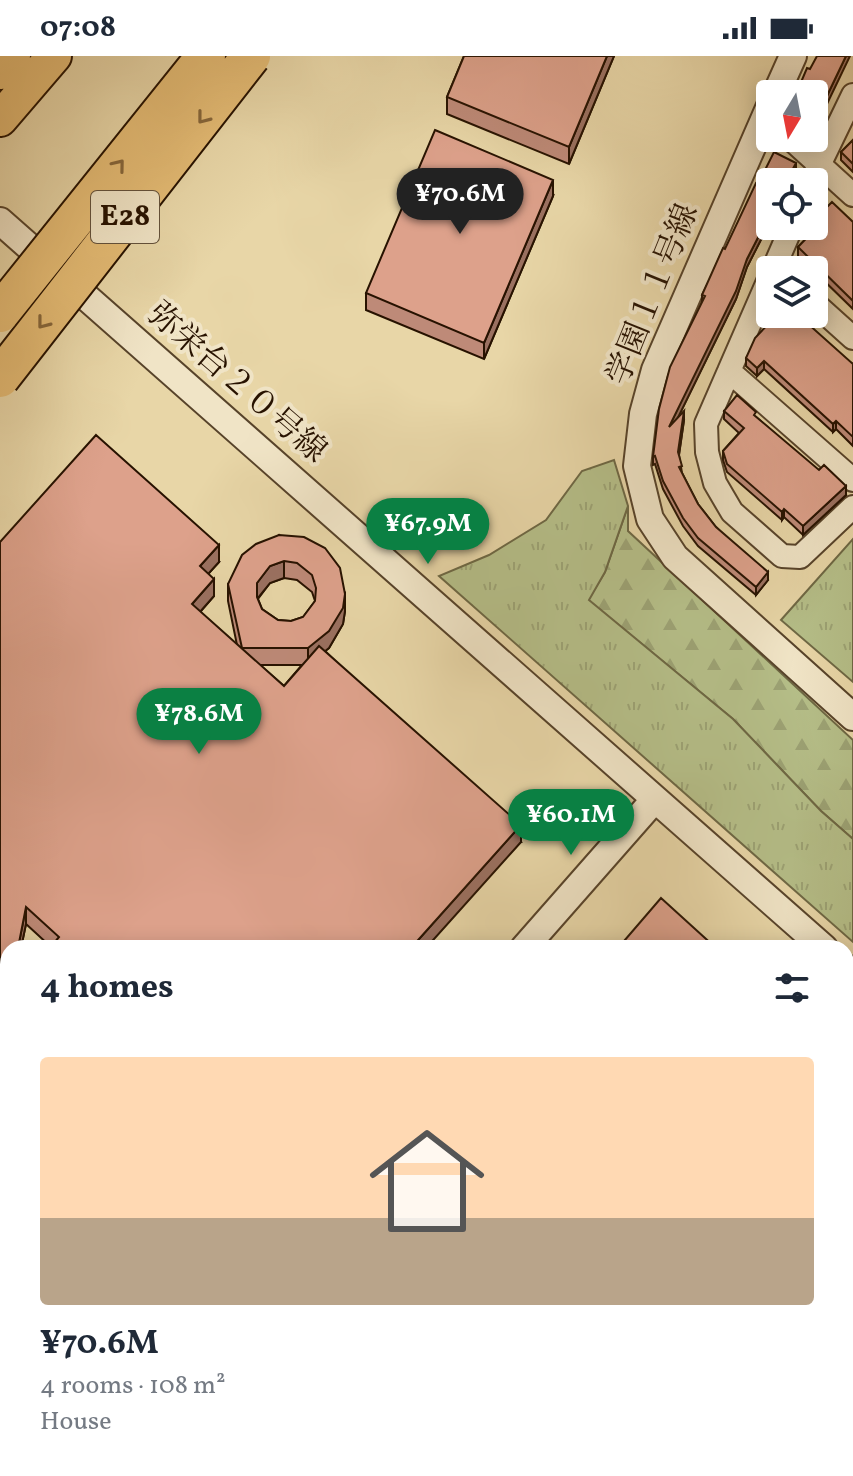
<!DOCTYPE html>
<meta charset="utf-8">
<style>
body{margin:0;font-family:Vollkorn,"Noto Serif JP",serif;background:#f6f6f7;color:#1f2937;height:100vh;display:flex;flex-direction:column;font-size:30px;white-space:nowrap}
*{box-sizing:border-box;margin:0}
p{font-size:26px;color:#747a83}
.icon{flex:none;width:44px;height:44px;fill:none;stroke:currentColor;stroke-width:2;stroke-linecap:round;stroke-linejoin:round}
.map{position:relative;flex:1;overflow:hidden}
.side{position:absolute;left:0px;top:884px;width:854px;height:536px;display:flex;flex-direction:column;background:#fff;border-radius:24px 24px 0 0;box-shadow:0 4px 20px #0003}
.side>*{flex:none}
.needle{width:52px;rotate:190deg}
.fabs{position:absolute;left:756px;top:24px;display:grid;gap:16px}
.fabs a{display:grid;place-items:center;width:72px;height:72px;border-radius:8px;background:#fff;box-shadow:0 4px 20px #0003;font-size:40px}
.price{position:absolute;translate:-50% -68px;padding:0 18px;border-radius:28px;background:#0b8043;color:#fff;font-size:26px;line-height:52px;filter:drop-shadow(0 2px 4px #0008)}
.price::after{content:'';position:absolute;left:50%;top:48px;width:24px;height:18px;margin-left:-12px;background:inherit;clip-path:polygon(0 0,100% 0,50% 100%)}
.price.on{background:#222;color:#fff}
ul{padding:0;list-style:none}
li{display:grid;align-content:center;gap:16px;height:424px;padding:0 40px}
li+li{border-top:2px solid #e0e1e3}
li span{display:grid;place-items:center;height:248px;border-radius:8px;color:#555}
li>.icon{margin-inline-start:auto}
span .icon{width:144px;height:144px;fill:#fffc;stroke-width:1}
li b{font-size:34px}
h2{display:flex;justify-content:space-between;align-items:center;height:96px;padding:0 40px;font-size:34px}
.status{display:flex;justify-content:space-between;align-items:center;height:56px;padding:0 40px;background:#fff;direction:ltr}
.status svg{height:22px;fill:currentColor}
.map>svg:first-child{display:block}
.forest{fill:url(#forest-firs);stroke:#6e6844;stroke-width:2}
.park{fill:url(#park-tufts);stroke:#6e6844;stroke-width:2}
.water{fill:url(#water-waves);stroke:#6a7665;stroke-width:2}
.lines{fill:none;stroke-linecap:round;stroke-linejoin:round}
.minor-casing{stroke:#57432a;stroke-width:26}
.tertiary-casing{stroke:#57432a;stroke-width:30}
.primary-casing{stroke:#271200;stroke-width:38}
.minor{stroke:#f0e4c6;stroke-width:22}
.tertiary{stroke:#f0e4c6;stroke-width:26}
.primary{stroke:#e4bb74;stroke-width:34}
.motorway-bridge-casing{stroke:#271200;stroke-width:42;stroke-linecap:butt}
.motorway-bridge{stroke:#e4bb74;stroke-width:38}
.wall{fill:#be8a78;stroke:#271200;stroke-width:2;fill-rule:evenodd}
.shaded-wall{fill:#9b7161;stroke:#271200;stroke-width:2}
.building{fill:#dda18b;stroke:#271200;stroke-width:2;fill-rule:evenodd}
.oneway{stroke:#86663a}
.labels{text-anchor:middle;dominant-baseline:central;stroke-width:8;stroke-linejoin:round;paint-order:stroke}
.shield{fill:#f0e4c6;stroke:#63513b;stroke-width:2}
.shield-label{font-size:30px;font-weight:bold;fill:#271200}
.street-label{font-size:32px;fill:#271200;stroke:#f0e4c6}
</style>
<div class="status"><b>07:08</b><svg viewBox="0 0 49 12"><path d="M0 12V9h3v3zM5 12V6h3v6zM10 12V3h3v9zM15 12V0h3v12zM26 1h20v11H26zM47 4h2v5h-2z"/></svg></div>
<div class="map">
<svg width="853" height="1420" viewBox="0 0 853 1420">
<defs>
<pattern id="forest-firs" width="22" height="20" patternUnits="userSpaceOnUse" patternTransform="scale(2)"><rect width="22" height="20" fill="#b5be88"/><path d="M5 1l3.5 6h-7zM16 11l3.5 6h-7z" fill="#9ca274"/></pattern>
<pattern id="park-tufts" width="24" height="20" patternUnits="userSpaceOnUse" patternTransform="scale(2)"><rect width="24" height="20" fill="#b5be88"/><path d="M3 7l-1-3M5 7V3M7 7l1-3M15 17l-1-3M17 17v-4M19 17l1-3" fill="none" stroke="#9ca274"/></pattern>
<pattern id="water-waves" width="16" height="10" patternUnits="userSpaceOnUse" patternTransform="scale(2)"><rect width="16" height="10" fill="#97b9a8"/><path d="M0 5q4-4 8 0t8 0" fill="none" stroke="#829e8f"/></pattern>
</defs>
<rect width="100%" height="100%" fill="#e8d6a7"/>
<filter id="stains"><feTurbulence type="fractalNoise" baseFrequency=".0025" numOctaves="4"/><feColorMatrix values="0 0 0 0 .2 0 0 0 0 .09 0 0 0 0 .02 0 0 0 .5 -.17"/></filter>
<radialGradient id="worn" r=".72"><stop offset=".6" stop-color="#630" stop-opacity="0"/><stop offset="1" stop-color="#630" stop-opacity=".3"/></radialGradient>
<path class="forest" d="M 628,450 L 628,475 L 853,684 L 853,783 L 821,755 L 733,663 L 588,544 L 605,516 Z
M 0,1200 L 8,1207 L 8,1412 L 148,1412 L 151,1420 L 0,1420 Z"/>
<path class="park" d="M 614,404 L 628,450 L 605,516 L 589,544 L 733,663 L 821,755 L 853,783 L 853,886 L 439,520 L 489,499 L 546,464 L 582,415 Z
M 853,483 L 853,626 L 781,564 Z"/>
<path class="water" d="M 158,1412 L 195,1412 L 203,1420 L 157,1420 L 156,1416 Z"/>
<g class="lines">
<g class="minor-casing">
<path id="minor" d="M 790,82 L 853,139
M 811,126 L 853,39
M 773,214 L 792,170
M 770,221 L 706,368 L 707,396 L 715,427 L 732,456 L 782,500 L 800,501 L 853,451
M 814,247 L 853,282
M 729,315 L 853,424"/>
</g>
<g class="tertiary-casing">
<path id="tertiary" d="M 776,38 L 793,0
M 770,50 L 655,314 L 643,358 L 637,410 L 650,463 L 675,501 L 853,661
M 0,165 L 824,892
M 524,892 L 655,743
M 846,912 L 853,918
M 0,1162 L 8,1169
M 277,1412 L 286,1420"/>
</g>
<g class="primary-casing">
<path id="primary" d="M 0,16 L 13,0
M 0,63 L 54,0"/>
</g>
<use href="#minor" class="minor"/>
<use href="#tertiary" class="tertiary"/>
<use href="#primary" class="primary"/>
<g class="motorway-bridge-casing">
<path id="motorway-bridge" d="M 0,257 L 206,0
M 0,322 L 251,0"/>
</g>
<use href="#motorway-bridge" class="motorway-bridge"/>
</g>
<path class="wall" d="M 464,0 L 614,0 L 569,108 L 447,58 L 447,41 Z
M 853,84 L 853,116 L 841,104 L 841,96 Z
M 796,115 L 770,126 L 770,166 L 747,211 L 736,243 L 677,363 L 684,364 L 679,399 L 682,417 L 698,448 L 716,471 L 768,524 L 756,539 L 698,490 L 683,470 L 663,433 L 655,408 L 653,409 L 653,401 L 702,246 L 702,239 L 758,128 Z
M 553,140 L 484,303 L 366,254 L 366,237 Z
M 818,160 L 853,166 L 853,253 L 814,215 L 814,214 L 812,214 L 798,200 L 798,191 L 819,169 Z
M 767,256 L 853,308 L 853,390 L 836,373 L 833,376 L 764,313 L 757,320 L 746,310 L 746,302 L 770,267 L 767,265 Z
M 724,355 L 756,361 L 846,439 L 803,479 L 784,461 L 782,464 L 727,416 L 723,404 L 723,395 L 739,377 L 724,363 Z
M 279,479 L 345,555 L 343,568 L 329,592 L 325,595 L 521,786 L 51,891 L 26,868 L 21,892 L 8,892 L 8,955 L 0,948 L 0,486 L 219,506 L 208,518 L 214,540 L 200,556 L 237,589 L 228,545 L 228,528 ZM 284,522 L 297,524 L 312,536 L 315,545 L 303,561 L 291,565 L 278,564 L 262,553 L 258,543 L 270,527 ZM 260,609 L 302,609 L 284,630 Z
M 846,950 L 853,955 L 853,1009 L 846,1004 Z
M 846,1056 L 853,1061 L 853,1305 L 846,1299 Z
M 551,1412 L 768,1412 L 762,1420 L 560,1420 Z"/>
<path class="shaded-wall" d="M 607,0 L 614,0 L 569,108 L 569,91 Z
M 846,0 L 850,0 L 814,75 L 814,67 Z
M 796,107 L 796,115 L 791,126 L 786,126 Z
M 553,124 L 553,140 L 484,303 L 484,287 Z
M 770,158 L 770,166 L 747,211 L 736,243 L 669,380 L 669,371 L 747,203 Z
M 764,305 L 764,313 L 757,320 L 757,312 Z
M 684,355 L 684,364 L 678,405 L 678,396 Z
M 836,365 L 836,373 L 833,376 L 833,368 Z
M 846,430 L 846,439 L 803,479 L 803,470 Z
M 784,453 L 784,461 L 782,464 L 782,456 Z
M 219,489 L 219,506 L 200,527 L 200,510 Z
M 284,505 L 284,522 L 270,527 L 257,543 L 257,558 L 257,527 L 270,510 Z
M 768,516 L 768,524 L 756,539 L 756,531 Z
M 214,523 L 214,540 L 192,565 L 192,548 Z
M 345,538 L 345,555 L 343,568 L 329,592 L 308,609 L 308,592 Z
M 521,769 L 521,786 L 426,892 L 411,892 Z
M 26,851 L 26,868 L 21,892 L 18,892 Z
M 758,1412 L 768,1412 L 762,1420 L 751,1420 Z"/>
<path class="building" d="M 464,0 L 607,0 L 569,91 L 447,41 Z
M 817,0 L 846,0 L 814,67 L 814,38 L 796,38 L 807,12 L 810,13 Z
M 435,74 L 553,124 L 484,287 L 366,237 Z
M 853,84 L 853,108 L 841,96 Z
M 774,96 L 796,107 L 786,126 L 770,126 L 770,158 L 747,203 L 736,235 L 669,371 L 684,355 L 678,396 L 682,410 L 679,411 L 698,448 L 716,471 L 768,516 L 756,531 L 698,482 L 683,462 L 663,425 L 655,400 L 653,401 L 659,353 L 670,311 L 705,240 L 702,239 L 723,192 L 725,193 L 756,127 L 758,128 Z
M 832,146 L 853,166 L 853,245 L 798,191 L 823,165 L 818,160 Z
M 770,253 L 770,258 L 797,258 L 853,308 L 853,381 L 836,365 L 833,368 L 764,305 L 757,312 L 746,302 L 755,282 L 774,262 L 767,256 Z
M 737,339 L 756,356 L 754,359 L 819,414 L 824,409 L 846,430 L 803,470 L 784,453 L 782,456 L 727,408 L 723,395 L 744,372 L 724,355 Z
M 96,379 L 219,489 L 200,510 L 214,523 L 192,548 L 284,630 L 319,590 L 521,769 L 411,892 L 50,892 L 59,881 L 26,851 L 18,892 L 8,892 L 8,938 L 0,931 L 0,486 Z
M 279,479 L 304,481 L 325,492 L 340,512 L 345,538 L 343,552 L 329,575 L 308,592 L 242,592 L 228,528 L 242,499 L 256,488 ZM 284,505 L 297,507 L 312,519 L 316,532 L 315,545 L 303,561 L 291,565 L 278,564 L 262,553 L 257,541 L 257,527 L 270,510 Z
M 661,842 L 716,892 L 618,892 Z
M 846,950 L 853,955 L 853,996 L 846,991 Z
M 846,1056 L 847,1056 L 853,1061 L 853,1292 L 846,1286 Z
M 566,1412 L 758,1412 L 751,1420 L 576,1420 Z"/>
<defs><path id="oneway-chevron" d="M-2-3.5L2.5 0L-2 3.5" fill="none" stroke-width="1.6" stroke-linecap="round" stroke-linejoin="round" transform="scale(2)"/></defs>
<g class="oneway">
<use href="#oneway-chevron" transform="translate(203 62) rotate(128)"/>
<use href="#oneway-chevron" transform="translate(119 109) rotate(-51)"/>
<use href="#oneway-chevron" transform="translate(43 267) rotate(128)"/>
</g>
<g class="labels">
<rect class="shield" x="91" y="135" width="68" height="52" rx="6"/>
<g class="shield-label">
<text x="125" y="161">E28</text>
</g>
<g class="street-label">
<text transform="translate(654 239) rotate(-68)">学園１１号線</text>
<text transform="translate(236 328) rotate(41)">弥栄台２０号線</text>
</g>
</g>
<rect width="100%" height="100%" filter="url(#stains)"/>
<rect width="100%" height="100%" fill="url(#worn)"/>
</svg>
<div class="fabs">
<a><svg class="needle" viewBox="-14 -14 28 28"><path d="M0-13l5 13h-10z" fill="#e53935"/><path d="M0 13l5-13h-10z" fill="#747a83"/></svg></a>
<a><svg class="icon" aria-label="locate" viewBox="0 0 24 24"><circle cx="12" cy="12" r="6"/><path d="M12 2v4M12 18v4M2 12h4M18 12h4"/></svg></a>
<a><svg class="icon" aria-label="layers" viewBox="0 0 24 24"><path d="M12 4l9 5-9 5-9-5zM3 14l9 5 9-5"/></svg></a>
</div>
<b class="price on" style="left:460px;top:180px">¥70.6M</b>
<b class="price" style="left:428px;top:510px">¥67.9M</b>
<b class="price" style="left:199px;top:700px">¥78.6M</b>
<b class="price" style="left:571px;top:801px">¥60.1M</b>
<section class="side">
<h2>4 homes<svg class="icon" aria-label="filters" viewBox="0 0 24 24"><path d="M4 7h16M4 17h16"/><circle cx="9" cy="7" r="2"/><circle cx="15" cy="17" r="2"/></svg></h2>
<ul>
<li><span style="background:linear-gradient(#ffd9b3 65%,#b9a48a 0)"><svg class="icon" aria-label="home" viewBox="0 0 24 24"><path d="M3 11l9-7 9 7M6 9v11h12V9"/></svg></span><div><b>¥70.6M</b><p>4 rooms · 108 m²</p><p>House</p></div></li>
</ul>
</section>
</div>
